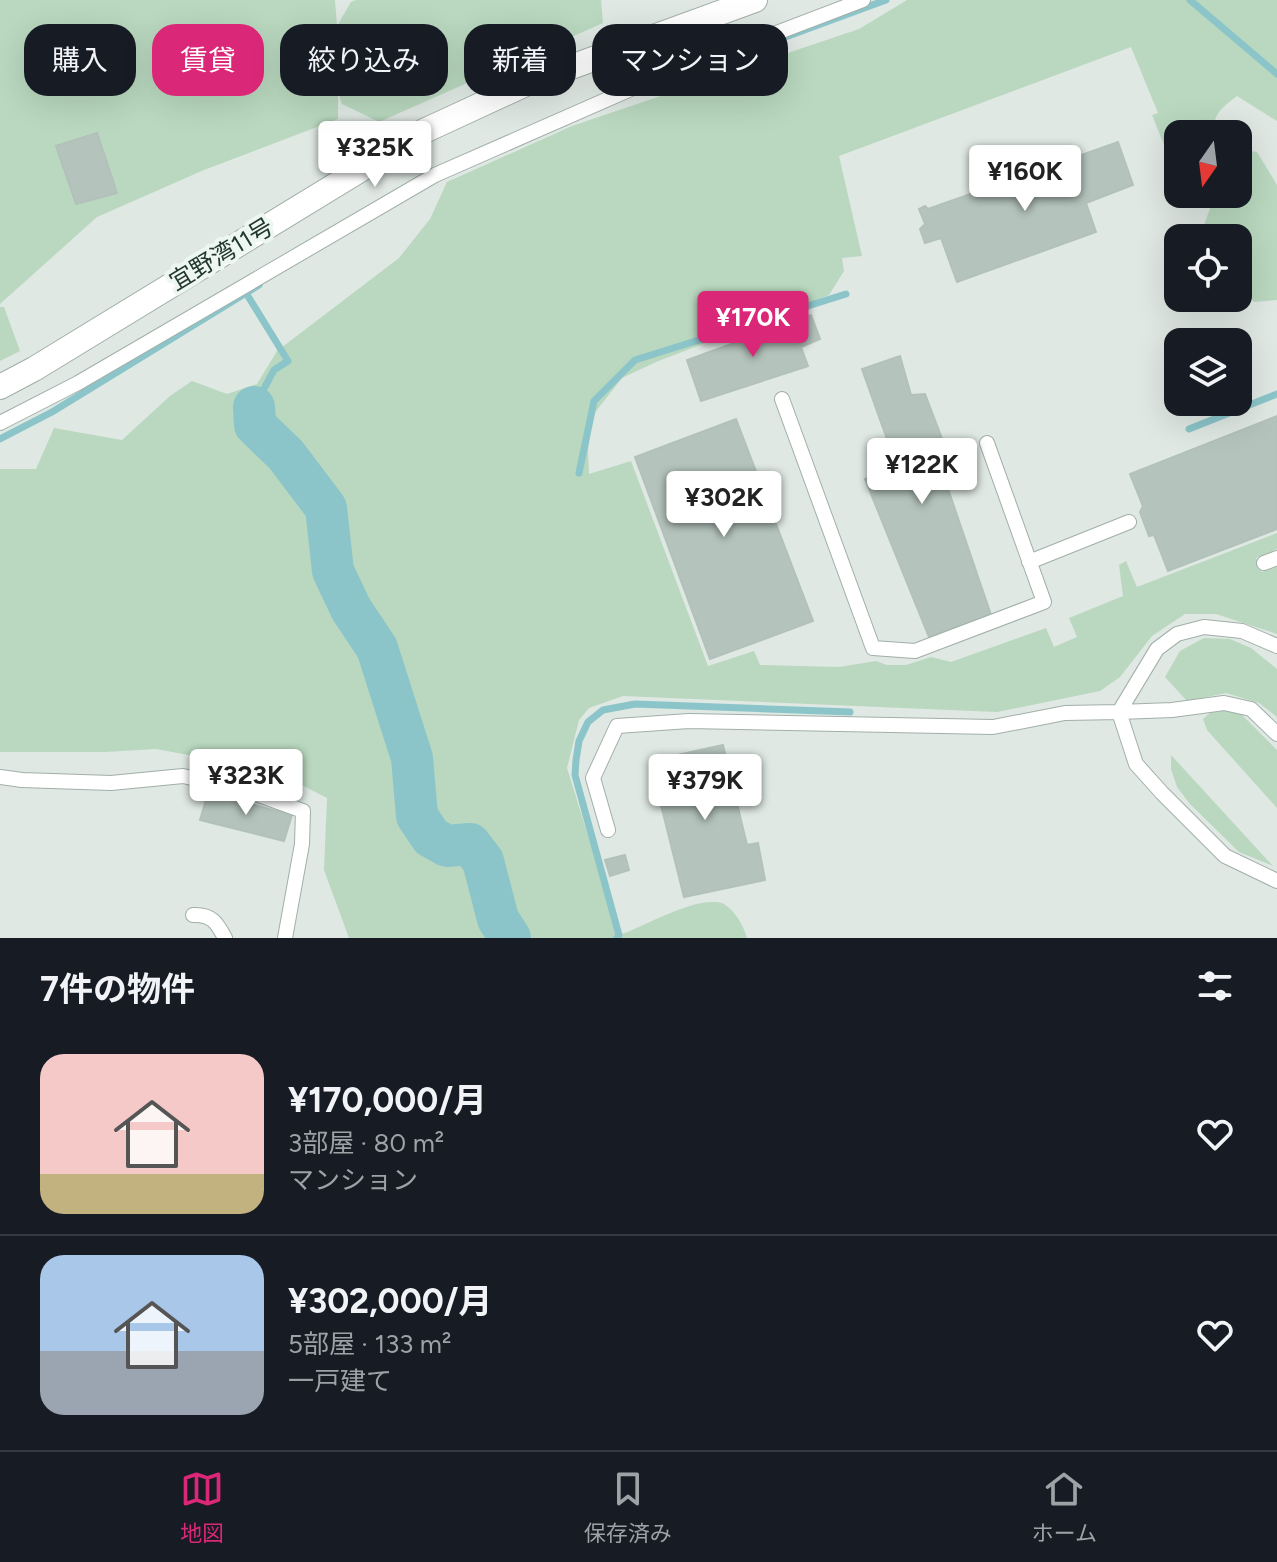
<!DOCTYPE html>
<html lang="ja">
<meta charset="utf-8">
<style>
body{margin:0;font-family:Figtree,"Noto Sans JP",sans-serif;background:#20242c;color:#f1f3f6;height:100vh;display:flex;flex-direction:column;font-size:30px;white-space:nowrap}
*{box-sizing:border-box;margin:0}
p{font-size:26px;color:#9ea1a6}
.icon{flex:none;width:44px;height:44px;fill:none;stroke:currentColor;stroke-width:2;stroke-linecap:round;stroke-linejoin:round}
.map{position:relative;height:938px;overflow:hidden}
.side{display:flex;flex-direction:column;background:#171b24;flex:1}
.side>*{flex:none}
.hud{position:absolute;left:24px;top:24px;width:800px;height:72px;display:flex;gap:16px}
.needle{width:52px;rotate:194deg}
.controls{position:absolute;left:1164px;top:120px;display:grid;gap:16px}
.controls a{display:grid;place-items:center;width:88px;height:88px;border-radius:16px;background:#171b24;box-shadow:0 8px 32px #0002;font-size:40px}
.price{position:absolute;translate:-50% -68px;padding:0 18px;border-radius:8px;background:#fff;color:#222;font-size:26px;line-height:52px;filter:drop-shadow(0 2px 4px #0008)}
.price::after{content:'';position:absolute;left:50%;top:48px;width:24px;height:18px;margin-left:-12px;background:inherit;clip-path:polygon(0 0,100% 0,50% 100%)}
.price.active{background:#db2777;color:#fff}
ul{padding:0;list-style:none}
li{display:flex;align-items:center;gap:24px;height:200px;padding:0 40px}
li+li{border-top:2px solid #363941}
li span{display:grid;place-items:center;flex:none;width:224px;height:160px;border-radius:24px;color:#555}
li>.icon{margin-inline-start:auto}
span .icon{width:96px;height:96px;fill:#fffc;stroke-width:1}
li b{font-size:34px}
h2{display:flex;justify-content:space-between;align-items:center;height:96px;padding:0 40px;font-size:34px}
.pill{padding:0 28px;border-radius:24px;background:#171b24;box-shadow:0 8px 32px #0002;font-size:28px;line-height:72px}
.pill.active{background:#db2777;color:#fff}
.dock{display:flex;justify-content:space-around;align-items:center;height:112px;border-top:2px solid #363941;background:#171b24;font-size:22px;color:#9ea1a6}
.dock a{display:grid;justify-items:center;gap:4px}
.dock .active{color:#db2777}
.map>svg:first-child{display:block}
.green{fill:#b9d8bf}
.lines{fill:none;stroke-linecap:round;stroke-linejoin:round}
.stream{stroke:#8bc5c9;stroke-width:7}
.river{stroke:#8bc5c9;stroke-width:42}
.building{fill:#b4c3bc;stroke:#b2c1ba;stroke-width:2}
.service-casing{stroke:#a2afa9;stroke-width:16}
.tertiary-casing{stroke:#a2afa9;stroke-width:26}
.service{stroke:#fff;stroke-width:14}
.tertiary{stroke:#fff;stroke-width:24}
.labels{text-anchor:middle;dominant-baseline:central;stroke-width:8;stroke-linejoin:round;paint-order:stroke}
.street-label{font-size:24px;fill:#21372f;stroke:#eef6f1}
</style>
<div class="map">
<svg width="1277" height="938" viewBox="0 0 1277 938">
<rect width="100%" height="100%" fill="#dfe8e3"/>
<path class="green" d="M 0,0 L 335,0 L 337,26 L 351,2 L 356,0 L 601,0 L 603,23 L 379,122 L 342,104 L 338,92 L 338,119 L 204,170 L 97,217 L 0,304 Z
M 907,0 L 1277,0 L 1277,121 L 1237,96 C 1224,106 1210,115 1216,134 L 1178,134 L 1178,180 L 1152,115 L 1158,113 L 1131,47 L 839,156 L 862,256 L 842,258 L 844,271 L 829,295 L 656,362 L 622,378 L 593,415 L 588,451 L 589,474 L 631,461 L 708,666 L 754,651 L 760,665 L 839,667 L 876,661 L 887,665 L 906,665 L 931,657 L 951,662 L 1046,628 L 1054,647 L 1077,637 L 1069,618 L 1123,596 L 1119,565 L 1126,561 L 1137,587 L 1277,533 L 1277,549 L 1256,558 L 1262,572 L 1277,566 L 1277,634 L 1216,614 L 1185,614 L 1152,636 L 1120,677 L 1100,691 L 997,712 L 623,696 L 589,708 L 579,720 L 567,768 L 619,935 C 646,926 687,900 716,902 C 731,902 744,926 747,938 L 349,938 L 324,870 L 327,798 L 296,782 L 221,761 L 156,749 L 105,752 L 0,752 L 0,469 L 36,469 L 54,428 L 122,440 L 170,396 L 192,381 L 227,394 L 257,384 L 277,351 L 399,258 L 430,219 L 447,182 L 572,126 L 859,29 Z
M 1238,149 L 1257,152 L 1277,185 L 1277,300 L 1254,302 L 1238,281 L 1238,238 L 1204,238 L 1201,234 L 1215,194 L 1238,194 Z
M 0,307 L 4,307 L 20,351 L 0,361 Z
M 1204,638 L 1230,639 L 1251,648 L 1277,669 L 1277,717 L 1259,703 L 1226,693 L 1187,701 L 1165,677 L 1180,651 Z
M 1224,710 L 1240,713 L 1277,750 L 1277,808 L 1207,730 L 1203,719 L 1211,712 Z
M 1171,755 L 1273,866 L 1239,852 L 1190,804 L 1177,787 L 1171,769 Z"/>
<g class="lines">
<path class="stream" d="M 1190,0 L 1277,74
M 772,42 L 886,0
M 246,293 L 288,361 L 274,370 L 254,407
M 1189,429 L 1277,394
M 0,439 L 52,412 L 259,285
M 579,473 L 594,401 L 635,360 L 846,294
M 617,938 L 619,935 L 575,775 L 576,760 L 579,741 L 588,722 L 603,710 L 635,704 L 850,712"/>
<path class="river" d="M 254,407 L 255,425 L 286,455 L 326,508 L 333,571 L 351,609 L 377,648 L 412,758 L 417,816 L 431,837 L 447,846 L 470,844 L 483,861 L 498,919 L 510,938"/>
</g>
<path class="building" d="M 97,133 L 117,193 L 76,204 L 56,146 Z
M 1118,142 L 1133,185 L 1086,203 L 1096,232 L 957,282 L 941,238 L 925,243 L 920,229 L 925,224 L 919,209 L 925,206 L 928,209 Z
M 811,315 L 820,339 L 801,347 L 808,366 L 701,401 L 687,360 Z
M 900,356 L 911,395 L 925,394 L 957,478 L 946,483 L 991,615 L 929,637 L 865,479 L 897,467 L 862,369 Z
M 1277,416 L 1277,529 L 1168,571 L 1154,535 L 1149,536 L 1140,512 L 1143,506 L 1130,474 Z
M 736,419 L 813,621 L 710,659 L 635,457 Z
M 723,745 L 747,845 L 758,843 L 765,880 L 684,897 L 650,761 Z
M 208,793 L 292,815 L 284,841 L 200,820 Z
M 625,855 L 629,870 L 610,876 L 605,860 Z"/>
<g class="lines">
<g class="service-casing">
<path id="service" d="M 782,399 L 873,648 L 915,651 L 1044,602 L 987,443
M 0,423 L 78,383 L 435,175 L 640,85 L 863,0
M 1029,562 L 1129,522
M 1264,563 L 1277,558
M 1119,712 L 1157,649 L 1177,634 L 1204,627 L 1242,631 L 1277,646
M 1119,712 L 1172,710 L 1224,703 L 1251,709 L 1277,734
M 0,777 L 22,780 L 111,783 L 183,776 L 245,790 L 303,811 L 302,844 L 285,938
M 608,830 L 593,778 L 617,726 L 689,721 L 993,727 L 1065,713 L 1119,712 L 1136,764 L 1162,793 L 1225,856 L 1277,881
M 193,915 C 212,914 217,923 225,938"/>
</g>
<g class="tertiary-casing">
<path id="tertiary" d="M 0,387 L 34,369 L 424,131 L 530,82 L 755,0"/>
</g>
<use href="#service" class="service"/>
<use href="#tertiary" class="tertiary"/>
</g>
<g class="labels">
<g class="street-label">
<text transform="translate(221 254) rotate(-31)">宜野湾11号</text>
</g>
</g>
</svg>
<div class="controls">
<a><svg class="needle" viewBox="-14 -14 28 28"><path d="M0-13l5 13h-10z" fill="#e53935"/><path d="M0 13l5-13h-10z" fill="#9ea1a6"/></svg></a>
<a><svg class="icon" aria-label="locate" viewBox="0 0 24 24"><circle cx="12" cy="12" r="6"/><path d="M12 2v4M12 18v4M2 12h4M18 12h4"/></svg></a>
<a><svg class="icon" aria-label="layers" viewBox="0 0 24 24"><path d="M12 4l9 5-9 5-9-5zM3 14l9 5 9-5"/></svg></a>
</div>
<b class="price" style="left:375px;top:189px">¥325K</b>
<b class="price" style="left:1025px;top:213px">¥160K</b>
<b class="price active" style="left:753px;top:359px">¥170K</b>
<b class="price" style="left:922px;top:506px">¥122K</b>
<b class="price" style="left:724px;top:539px">¥302K</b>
<b class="price" style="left:246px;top:817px">¥323K</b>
<b class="price" style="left:705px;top:822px">¥379K</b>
<div class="hud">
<a class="pill">購入</a>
<a class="pill active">賃貸</a>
<a class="pill">絞り込み</a>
<a class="pill">新着</a>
<a class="pill">マンション</a>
</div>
</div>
<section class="side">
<h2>7件の物件<svg class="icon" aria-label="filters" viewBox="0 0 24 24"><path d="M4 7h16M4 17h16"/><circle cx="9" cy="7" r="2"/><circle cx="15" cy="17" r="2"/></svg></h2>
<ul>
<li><span style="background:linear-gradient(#f6c9c9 75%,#c2b280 0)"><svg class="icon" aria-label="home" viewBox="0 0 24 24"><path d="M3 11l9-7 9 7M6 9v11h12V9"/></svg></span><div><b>¥170,000/月</b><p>3部屋 · 80 m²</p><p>マンション</p></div><svg class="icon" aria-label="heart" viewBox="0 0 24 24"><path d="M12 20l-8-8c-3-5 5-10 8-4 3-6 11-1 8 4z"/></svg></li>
<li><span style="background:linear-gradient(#a9c7e8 60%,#9aa5b1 0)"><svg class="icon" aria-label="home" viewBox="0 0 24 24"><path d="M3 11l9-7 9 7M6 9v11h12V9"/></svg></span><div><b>¥302,000/月</b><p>5部屋 · 133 m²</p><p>一戸建て</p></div><svg class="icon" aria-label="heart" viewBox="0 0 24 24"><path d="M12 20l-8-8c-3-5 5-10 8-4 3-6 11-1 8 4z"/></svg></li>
</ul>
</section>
<nav class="dock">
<a class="active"><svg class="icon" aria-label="map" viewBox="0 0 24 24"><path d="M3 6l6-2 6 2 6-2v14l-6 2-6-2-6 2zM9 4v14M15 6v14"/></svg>地図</a>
<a><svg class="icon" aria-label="saved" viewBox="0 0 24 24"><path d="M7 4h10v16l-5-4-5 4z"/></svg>保存済み</a>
<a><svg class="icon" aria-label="home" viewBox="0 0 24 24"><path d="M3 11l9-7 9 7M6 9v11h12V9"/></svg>ホーム</a>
</nav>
